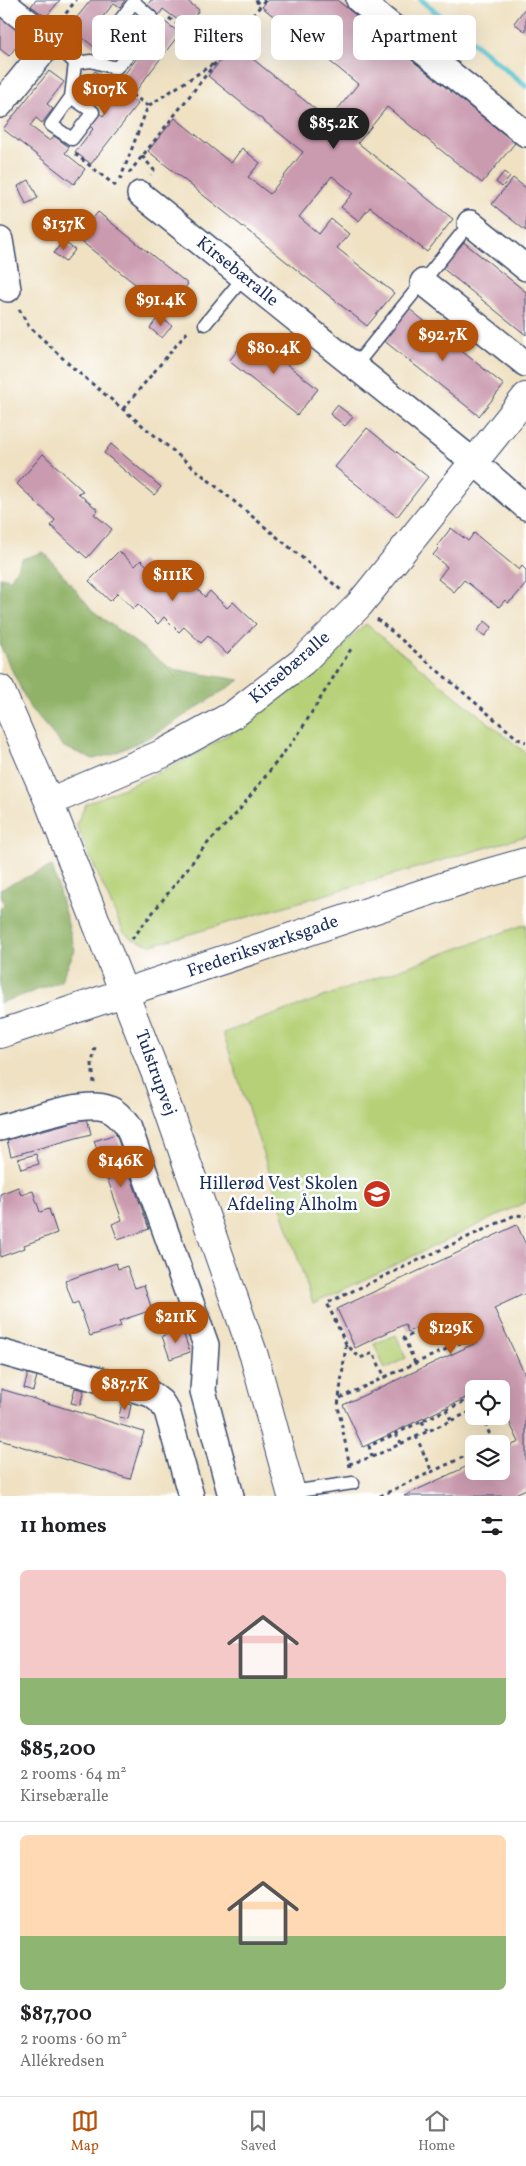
<!DOCTYPE html>
<meta charset="utf-8">
<style>
body{margin:0;font-family:Vollkorn,serif;background:#f2f2f2;color:#202124;height:100vh;display:flex;flex-direction:column;font-size:19px;white-space:nowrap}
*{box-sizing:border-box;margin:0}
p{font-size:16px;color:#757577}
.icon{flex:none;width:28px;height:28px;fill:none;stroke:currentColor;stroke-width:2;stroke-linecap:round;stroke-linejoin:round}
.map{position:relative;height:1496px;overflow:hidden}
.drawer{display:flex;flex-direction:column;background:#fff;flex:1}
.drawer>*{flex:none}
.guide{position:absolute;left:15px;top:15px;width:496px;height:45px;display:flex;gap:10px}
.buttons{position:absolute;left:465px;top:1380px;display:grid;gap:10px}
.buttons a{display:grid;place-items:center;width:45px;height:45px;border-radius:8px;background:#fff;box-shadow:0 5px 20px #0002;font-size:25px}
.price{position:absolute;translate:-50% -42px;padding:0 11px;border-radius:18px;background:#b45309;color:#fff;font-size:16px;line-height:32px;filter:drop-shadow(0 1px 2px #0008)}
.price::after{content:'';position:absolute;left:50%;top:30px;width:15px;height:11px;margin-left:-8px;background:inherit;clip-path:polygon(0 0,100% 0,50% 100%)}
.price.selected{background:#222;color:#fff}
ul{padding:0;list-style:none}
li{display:grid;align-content:center;gap:10px;height:265px;padding:0 20px}
li+li{border-top:1px solid #e0e0e0}
li span{display:grid;place-items:center;height:155px;border-radius:8px;color:#555}
li>.icon{margin-inline-start:auto}
span .icon{width:90px;height:90px;fill:#fffc;stroke-width:1}
li b{font-size:21px}
h2{display:flex;justify-content:space-between;align-items:center;height:60px;padding:0 20px;font-size:21px}
.chip{padding:0 18px;border-radius:8px;background:#fff;box-shadow:0 5px 20px #0002;font-size:18px;line-height:45px}
.chip.selected{background:#b45309;color:#fff}
.tab-bar{display:flex;justify-content:space-around;align-items:center;height:70px;border-top:1px solid #e0e0e0;background:#fff;font-size:14px;color:#757577}
.tab-bar a{display:grid;justify-items:center;gap:2px}
.tab-bar .selected{color:#b45309}
.map>svg:first-child{display:block}
.green{fill:#b5d076;stroke:#68806a}
.forest{fill:#90b267;stroke:#567062}
.lines{fill:none;stroke-linecap:round;stroke-linejoin:round}
.stream{stroke:#55c2cd;stroke-width:6}
.building{fill:#ca9aaf}
.lane-casing{stroke:#3b4a6d;stroke-width:15}
.street-casing{stroke:#3b4a6d;stroke-width:28}
.secondary-casing{stroke:#3b4a6d;stroke-width:30}
.path{stroke:#3b4a6d;stroke-width:3;stroke-dasharray:4 4;stroke-linecap:butt}
.lane{stroke:#fff;stroke-width:12}
.street{stroke:#fff;stroke-width:25}
.secondary{stroke:#fff;stroke-width:28}
.labels{text-anchor:middle;dominant-baseline:central;stroke-width:5;stroke-linejoin:round;paint-order:stroke}
.street-label{font-size:18px;fill:#1b2f5e;stroke:#fff}
.poi-label{font-size:18px;fill:#1b2f5e;stroke:#fff;text-anchor:end}
</style>
<div class="map">
<svg width="526" height="1496" viewBox="0 0 526 1496">
<rect width="100%" height="100%" fill="#fff"/>
<filter id="ink" filterUnits="userSpaceOnUse"><feTurbulence type="fractalNoise" baseFrequency=".02" numOctaves="2"/><feDisplacementMap in="SourceGraphic" scale="10" xChannelSelector="R" yChannelSelector="G"/><feConvolveMatrix kernelMatrix="1 2 1 2 8 2 1 2 1" color-interpolation-filters="sRGB"/></filter>
<filter id="wash" filterUnits="userSpaceOnUse"><feTurbulence type="fractalNoise" baseFrequency=".0096" numOctaves="4" result="noise"/><feDisplacementMap in="SourceGraphic" scale="20" xChannelSelector="R" yChannelSelector="G"/><feGaussianBlur stdDeviation="1.12" result="paint"/><feColorMatrix in="noise" values="0 0 0 0 0 0 0 0 0 0 0 0 0 0 0 0 0 1.4 0 .05"/><feComposite in="paint" operator="in"/></filter>
<g filter="url(#wash)">
<rect width="100%" height="100%" fill="#efe1c2"/>
<path class="green" d="M 366,624 L 526,753 L 526,836 L 152,945 L 132,939 L 123,931 L 76,825 L 86,804 C 115,791 145,780 173,766 C 246,730 306,677 366,624 Z
M 526,924 L 526,1202 L 313,1304 L 223,1033 Z
M 396,1335 L 406,1358 L 385,1369 L 374,1344 Z"/>
<path class="forest" d="M 44,552 L 93,611 L 171,669 L 240,680 L 154,735 L 113,754 L 93,759 L 64,747 L 30,708 L 0,645 L 0,577 L 11,579 L 22,559 Z
M 52,866 L 75,950 L 60,982 L 0,1003 L 0,908 L 4,905 L 0,889 Z"/>
<g class="lines">
<path class="stream" d="M 421,0 L 526,86"/>
</g>
<g id="blocks">
<path class="building" d="M 36,0 L 60,0 L 46,17 L 31,6 Z
M 91,0 L 125,0 L 120,7 L 114,3 L 97,24 L 117,42 L 111,50 L 103,44 L 98,50 L 69,27 Z
M 151,0 L 186,0 L 199,10 L 187,27 L 163,9 L 159,15 L 147,6 Z
M 268,0 L 337,0 L 515,143 L 482,183 L 387,107 L 358,143 L 453,219 L 427,252 L 370,207 L 359,221 L 341,207 L 353,193 L 332,176 L 299,217 L 319,234 L 331,219 L 349,234 L 337,248 L 394,293 L 367,326 L 148,151 L 175,118 L 231,163 L 242,148 L 260,163 L 248,177 L 270,194 L 303,152 L 208,76 L 234,44 L 329,120 L 358,84 L 262,7 Z
M 526,7 L 526,32 L 514,23 Z
M 0,8 L 26,34 L 9,56 L 0,49 Z
M 165,22 L 180,33 L 135,92 L 120,80 L 137,58 L 132,54 L 143,40 L 148,44 Z
M 218,28 L 232,40 L 222,52 L 208,41 Z
M 49,71 L 64,82 L 47,104 L 53,109 L 42,123 L 36,118 L 30,126 L 50,141 L 54,136 L 69,147 L 65,153 L 85,169 L 74,184 L 3,129 Z
M 95,71 L 138,104 L 91,164 L 75,152 L 93,129 L 89,125 L 99,113 L 103,116 L 108,109 L 82,88 Z
M 504,172 L 510,177 L 502,187 L 496,182 Z
M 513,178 L 526,188 L 526,231 L 492,204 Z
M 29,180 L 38,198 L 26,204 L 18,186 Z
M 98,212 L 188,284 L 168,310 L 77,238 Z
M 63,241 L 75,250 L 65,262 L 54,253 Z
M 462,241 L 526,292 L 526,335 L 441,267 Z
M 408,308 L 504,385 L 479,416 L 383,340 Z
M 159,316 L 172,326 L 162,338 L 150,328 Z
M 250,335 L 318,389 L 297,415 L 229,361 Z
M 337,405 L 353,417 L 345,426 L 330,414 Z
M 367,428 L 428,477 L 397,517 L 335,467 Z
M 111,444 L 161,487 L 154,495 L 104,453 Z
M 43,454 L 83,491 L 78,493 L 98,510 L 94,514 L 112,529 L 87,558 L 51,526 L 55,520 L 17,484 Z
M 451,528 L 468,541 L 474,533 L 519,570 L 522,566 L 526,570 L 526,584 L 513,599 L 508,603 L 505,600 L 499,607 L 464,580 L 454,592 L 438,579 L 447,567 L 433,555 L 439,548 L 437,546 Z
M 119,551 L 135,566 L 141,560 L 158,576 L 165,569 L 183,586 L 188,580 L 205,597 L 210,591 L 227,608 L 233,602 L 256,624 L 227,654 L 208,636 L 201,643 L 184,627 L 179,632 L 164,617 L 158,624 L 138,604 L 133,609 L 118,593 L 110,601 L 89,581 Z
M 485,621 L 492,627 L 485,636 L 477,631 Z
M 87,1118 L 91,1134 L 11,1156 L 7,1140 Z
M 116,1134 L 149,1229 L 118,1240 L 112,1224 L 122,1220 L 94,1141 Z
M 36,1154 L 39,1164 L 21,1169 L 18,1159 Z
M 18,1187 L 21,1195 L 33,1191 L 40,1212 L 49,1209 L 57,1233 L 24,1245 L 25,1248 L 0,1257 L 0,1194 Z
M 517,1225 L 526,1245 L 526,1293 L 494,1308 L 526,1377 L 526,1489 L 511,1496 L 404,1496 L 474,1463 L 474,1471 L 501,1471 L 501,1450 L 519,1442 L 501,1405 L 501,1389 L 494,1389 L 492,1386 L 486,1389 L 474,1389 L 474,1394 L 363,1447 L 343,1405 L 478,1342 L 472,1328 L 439,1317 L 408,1332 L 405,1324 L 355,1348 L 337,1309 Z
M 116,1263 L 118,1269 L 127,1266 L 135,1288 L 144,1285 L 152,1310 L 119,1321 L 121,1326 L 90,1336 L 78,1302 L 73,1304 L 65,1281 Z
M 182,1329 L 190,1352 L 170,1359 L 162,1336 Z
M 28,1374 L 37,1376 L 33,1391 L 24,1388 Z
M 75,1388 L 84,1390 L 80,1405 L 71,1403 Z
M 1,1389 L 144,1432 L 130,1479 L 0,1440 Z
M 122,1402 L 131,1405 L 128,1419 L 119,1417 Z"/>
</g>
</g>
<g filter="url(#ink)">
<use href="#blocks" fill-opacity="0" stroke="#3b4a6d" stroke-width="1"/>
<g class="lines">
<g class="lane-casing">
<path id="lane" d="M 52,41 L 75,63 L 71,97 L 93,112 L 72,139 L 51,125 L 71,97
M 75,63 L 91,61 L 116,68 L 126,58 L 134,40 L 118,23 L 134,2 L 152,18 L 134,40
M 205,324 L 244,277
M 355,366 L 470,223
M 291,1492 L 353,1483"/>
</g>
<g class="street-casing">
<path id="street" d="M 0,0 L 52,41 L 0,105
M 359,0 L 526,134
M 140,194 L 474,462 L 526,507
M 470,223 L 526,268
M 0,240 L 8,289
M 423,282 L 526,364
M 0,1128 C 25,1121 85,1099 107,1108 C 117,1111 122,1119 128,1126 L 206,1345 L 203,1391 L 231,1496
M 0,1352 L 151,1394 L 161,1402 L 167,1411 L 191,1496"/>
</g>
<g class="secondary-casing">
<path id="secondary" d="M 0,689 L 49,802 L 157,1077 L 254,1356 L 292,1496
M 49,802 L 164,753 L 233,715 L 302,662 L 359,605 L 526,397
M 0,1034 L 463,880 L 526,862"/>
</g>
<path class="path" d="M 256,0 L 260,7
M 169,18 L 220,57
M 61,20 L 76,0
M 119,85 L 148,106
M 75,154 L 117,187
M 142,156 L 154,170 L 151,175
M 129,173 L 265,0
M 120,180 L 148,106 L 213,64
M 19,309 L 28,325 L 72,367 L 341,590
M 123,409 L 189,330
M 377,619 L 518,739 L 526,742
M 132,939 L 205,846 L 237,813 L 299,733 L 351,649
M 94,1083 L 92,1064 L 95,1047
M 346,1345 L 338,1406 L 350,1467
M 415,1363 L 404,1338 L 440,1322 L 471,1338 L 385,1377 L 373,1353 L 360,1358 L 346,1344 L 327,1303 L 515,1215 L 526,1216
M 340,1398 L 385,1377
M 472,1398 L 474,1402
M 446,1409 L 451,1420
M 481,1416 L 494,1443 L 492,1444
M 422,1421 L 427,1431
M 396,1433 L 401,1443
M 416,1436 L 432,1472
M 372,1457 L 369,1446 L 474,1397
M 349,1464 L 372,1457 L 474,1410
M 380,1496 L 474,1452"/>
<use href="#lane" class="lane"/>
<use href="#street" class="street"/>
<use href="#secondary" class="secondary"/>
</g>
</g>
<defs>
<g id="school-disc" transform="scale(1.4375)"><circle r="9.5" fill="#c8321e" stroke="#fff"/><path d="M0-5L7-2L0 1L-7-2ZM-4 1L0 2.5L4 1V4Q0 6-4 4Z" fill="#fff"/></g>
</defs>
<g fill-rule="evenodd">
<use href="#school-disc" x="377" y="1194"/>
</g>
<g class="labels">
<g class="street-label">
<text transform="translate(237 272) rotate(39)">Kirsebæralle</text>
<text transform="translate(290 668) rotate(-41)">Kirsebæralle</text>
<text transform="translate(263 947) rotate(-19)">Frederiksværksgade</text>
<text transform="translate(155 1073) rotate(70)">Tulstrupvej</text>
</g>
<g class="poi-label">
<text x="358" y="1184">Hillerød Vest Skolen<tspan x="358" dy="21">Afdeling Ålholm</tspan></text>
</g>
</g>
</svg>
<div class="buttons">
<a><svg class="icon" aria-label="locate" viewBox="0 0 24 24"><circle cx="12" cy="12" r="6"/><path d="M12 2v4M12 18v4M2 12h4M18 12h4"/></svg></a>
<a><svg class="icon" aria-label="layers" viewBox="0 0 24 24"><path d="M12 4l9 5-9 5-9-5zM3 14l9 5 9-5"/></svg></a>
</div>
<b class="price" style="left:105px;top:116px">$107K</b>
<b class="price selected" style="left:334px;top:150px">$85.2K</b>
<b class="price" style="left:64px;top:251px">$137K</b>
<b class="price" style="left:161px;top:327px">$91.4K</b>
<b class="price" style="left:443px;top:362px">$92.7K</b>
<b class="price" style="left:274px;top:375px">$80.4K</b>
<b class="price" style="left:173px;top:602px">$111K</b>
<b class="price" style="left:121px;top:1188px">$146K</b>
<b class="price" style="left:176px;top:1344px">$211K</b>
<b class="price" style="left:451px;top:1355px">$129K</b>
<b class="price" style="left:125px;top:1411px">$87.7K</b>
<div class="guide">
<a class="chip selected">Buy</a>
<a class="chip">Rent</a>
<a class="chip">Filters</a>
<a class="chip">New</a>
<a class="chip">Apartment</a>
</div>
</div>
<section class="drawer">
<h2>11 homes<svg class="icon" aria-label="filters" viewBox="0 0 24 24"><path d="M4 7h16M4 17h16"/><circle cx="9" cy="7" r="2"/><circle cx="15" cy="17" r="2"/></svg></h2>
<ul>
<li><span style="background:linear-gradient(#f6c9c9 70%,#8fb573 0)"><svg class="icon" aria-label="home" viewBox="0 0 24 24"><path d="M3 11l9-7 9 7M6 9v11h12V9"/></svg></span><div><b>$85,200</b><p>2 rooms · 64 m²</p><p>Kirsebæralle</p></div></li>
<li><span style="background:linear-gradient(#ffd9b3 65%,#8fb573 0)"><svg class="icon" aria-label="home" viewBox="0 0 24 24"><path d="M3 11l9-7 9 7M6 9v11h12V9"/></svg></span><div><b>$87,700</b><p>2 rooms · 60 m²</p><p>Allékredsen</p></div></li>
</ul>
</section>
<nav class="tab-bar">
<a class="selected"><svg class="icon" aria-label="map" viewBox="0 0 24 24"><path d="M3 6l6-2 6 2 6-2v14l-6 2-6-2-6 2zM9 4v14M15 6v14"/></svg>Map</a>
<a><svg class="icon" aria-label="saved" viewBox="0 0 24 24"><path d="M7 4h10v16l-5-4-5 4z"/></svg>Saved</a>
<a><svg class="icon" aria-label="home" viewBox="0 0 24 24"><path d="M3 11l9-7 9 7M6 9v11h12V9"/></svg>Home</a>
</nav>
